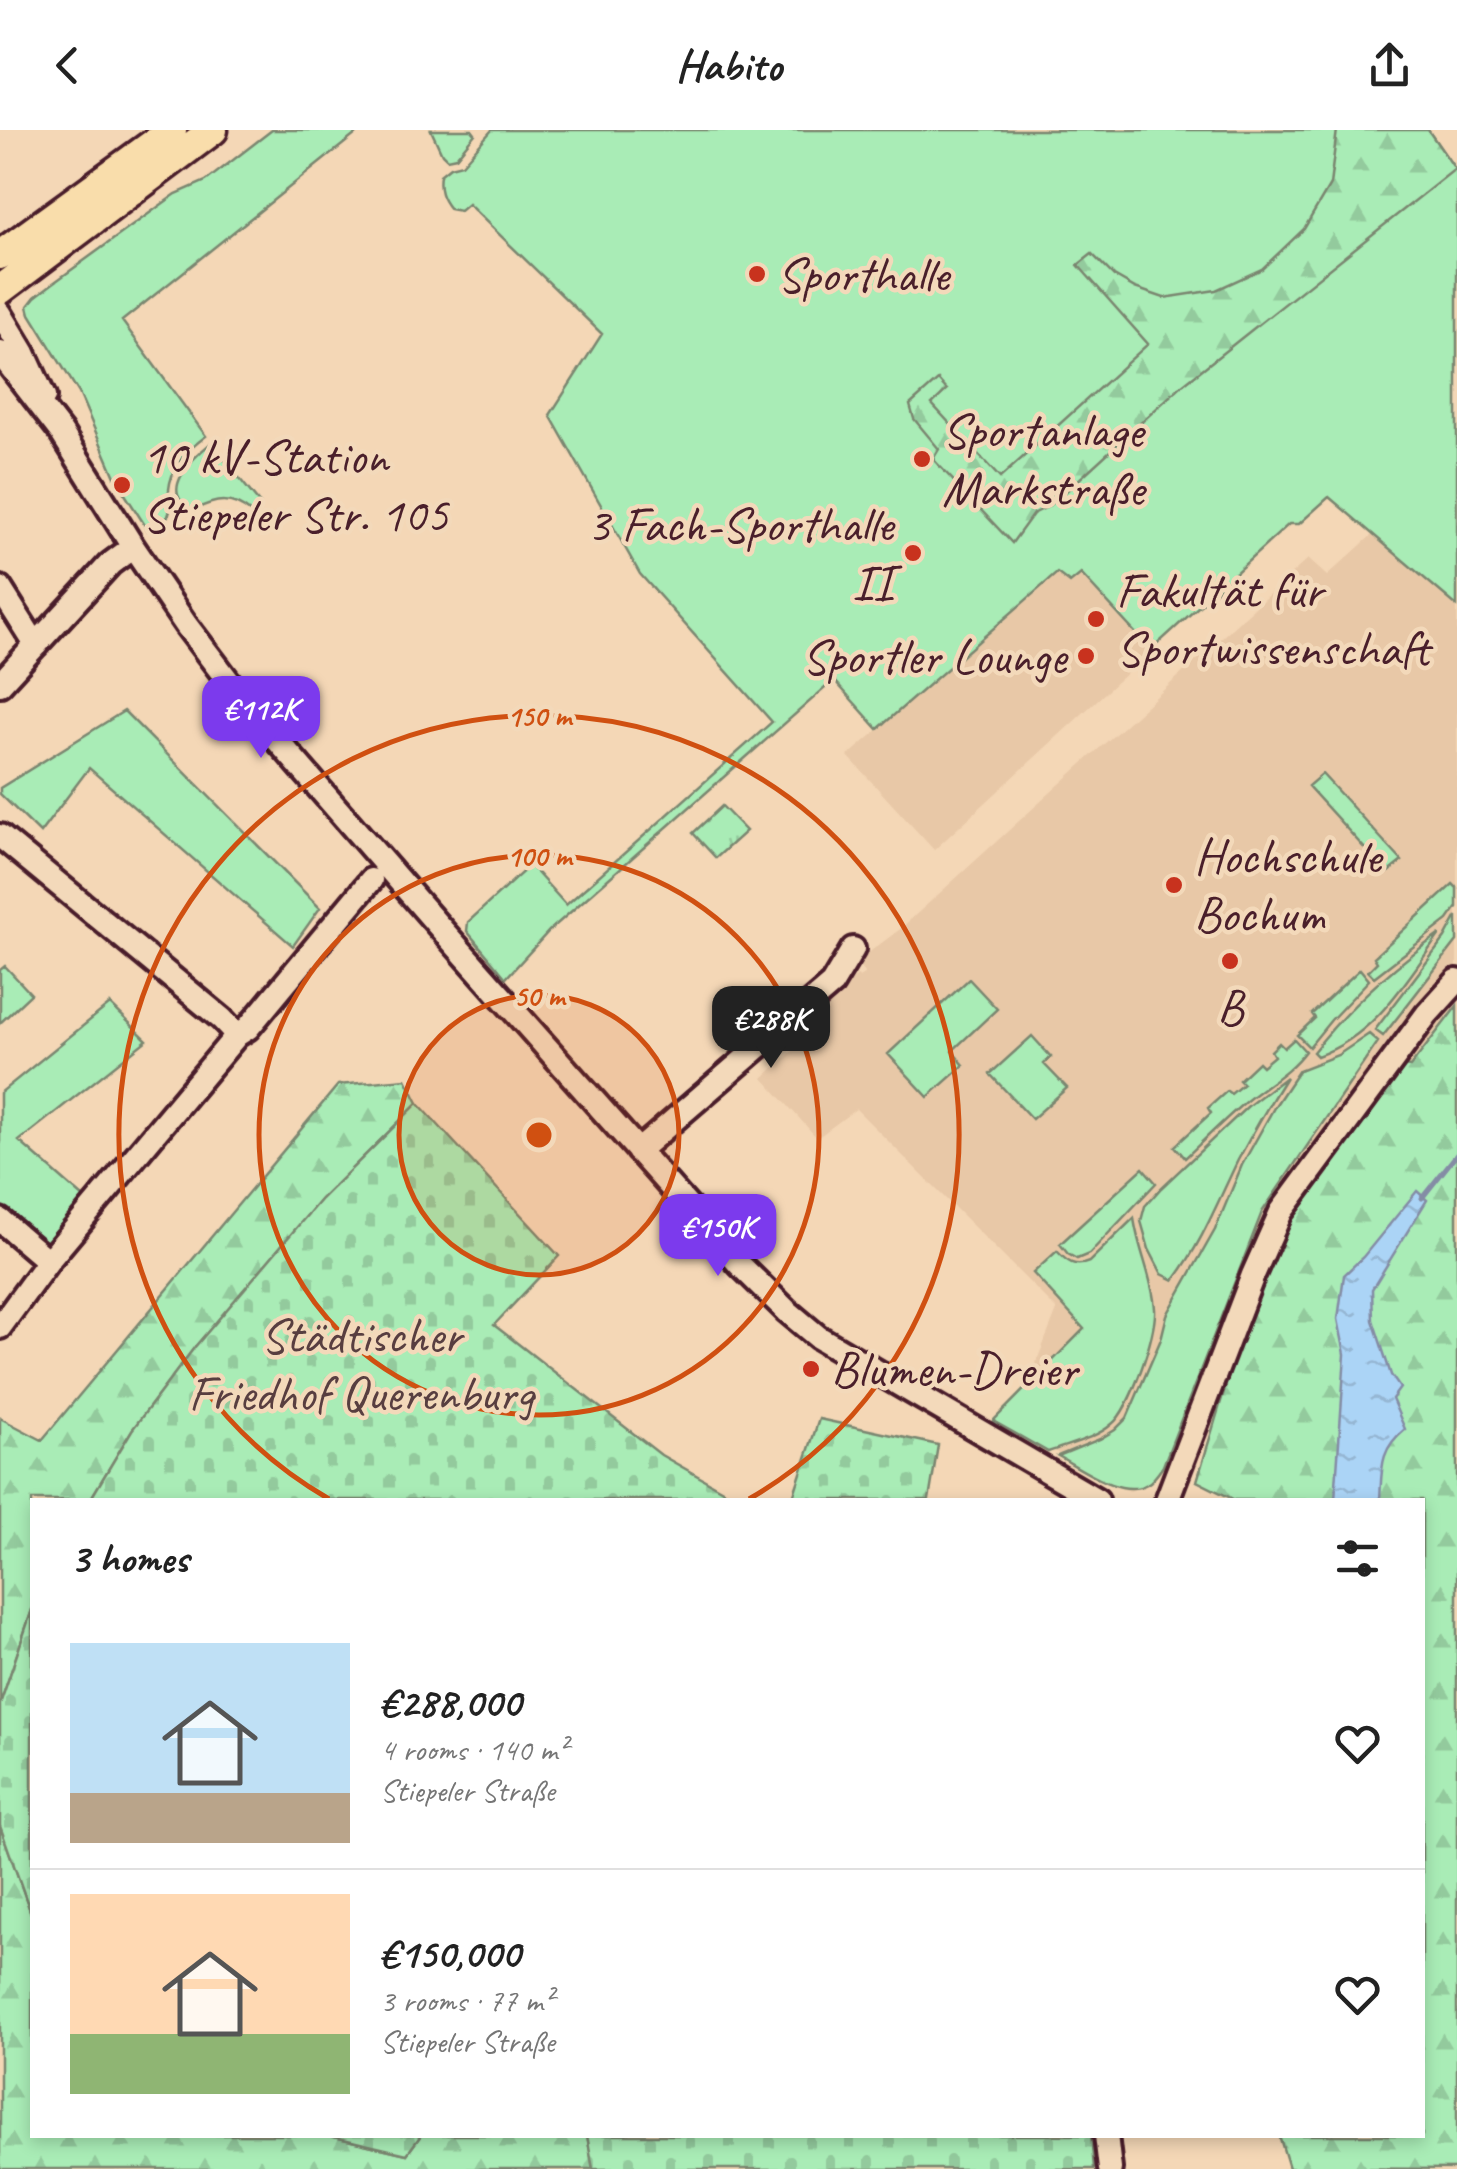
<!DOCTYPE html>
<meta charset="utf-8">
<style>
body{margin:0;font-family:Caveat,sans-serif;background:#f2f2f2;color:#222;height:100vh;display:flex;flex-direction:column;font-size:38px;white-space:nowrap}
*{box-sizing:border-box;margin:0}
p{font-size:32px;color:#767676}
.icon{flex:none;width:55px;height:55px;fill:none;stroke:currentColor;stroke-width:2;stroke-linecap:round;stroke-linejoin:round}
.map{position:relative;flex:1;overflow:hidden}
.panel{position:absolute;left:30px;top:1368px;width:1395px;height:640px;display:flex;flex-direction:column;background:#fff;border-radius:0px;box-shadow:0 5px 15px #0003}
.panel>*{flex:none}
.price{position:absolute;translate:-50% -85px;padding:0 22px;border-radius:20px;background:#7c3aed;color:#fff;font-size:32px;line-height:65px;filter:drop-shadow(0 2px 5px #0008)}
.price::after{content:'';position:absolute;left:50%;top:60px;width:30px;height:22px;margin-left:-15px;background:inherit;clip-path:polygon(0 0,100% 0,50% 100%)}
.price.on{background:#222;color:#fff}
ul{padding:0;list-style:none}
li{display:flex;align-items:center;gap:30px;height:250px;padding:0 40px}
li+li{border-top:2px solid #e0e0e0}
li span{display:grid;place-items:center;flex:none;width:280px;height:200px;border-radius:0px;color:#555}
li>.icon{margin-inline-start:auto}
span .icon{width:120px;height:120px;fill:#fffc;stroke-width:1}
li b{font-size:42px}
h2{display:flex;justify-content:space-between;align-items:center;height:120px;padding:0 40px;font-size:42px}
header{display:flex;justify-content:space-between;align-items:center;height:130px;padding:0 40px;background:#fff;font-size:45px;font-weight:800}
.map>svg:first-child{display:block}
.built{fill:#e8c8a7}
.green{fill:#a9ecb6;stroke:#7a8670;stroke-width:2.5}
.forest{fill:url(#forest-firs);stroke:#7a8670;stroke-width:2.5}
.cemetery{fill:url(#cemetery-stones);stroke:#7a8670;stroke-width:2.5}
.park{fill:url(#park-tufts);stroke:#7a8670;stroke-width:2.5}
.water{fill:url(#water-ripples);stroke:#848ca5;stroke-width:2.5}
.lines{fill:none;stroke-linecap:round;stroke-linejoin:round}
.stream{stroke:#848ca5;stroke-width:5}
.minor-casing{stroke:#4a1f2b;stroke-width:30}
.major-casing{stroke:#4a1f2b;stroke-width:35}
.minor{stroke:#f3d9ba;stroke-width:22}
.major{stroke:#f9ddab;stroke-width:28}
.ring{fill:none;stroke:#d05011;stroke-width:5}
.poi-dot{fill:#c8321e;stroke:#f3d9ba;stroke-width:4}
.labels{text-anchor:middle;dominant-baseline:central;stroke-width:9;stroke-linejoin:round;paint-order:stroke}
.poi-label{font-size:50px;fill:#4a1f2b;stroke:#f3d9ba;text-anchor:start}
.park-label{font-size:50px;fill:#583e40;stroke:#f3d9ba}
.centre{fill:#d05011;stroke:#f3d9ba;stroke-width:5}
.ring-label{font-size:30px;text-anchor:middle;font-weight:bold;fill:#d05011;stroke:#f3d9ba;stroke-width:9;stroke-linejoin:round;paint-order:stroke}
</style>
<header><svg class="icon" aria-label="back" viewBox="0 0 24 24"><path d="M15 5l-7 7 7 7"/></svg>Habito<svg class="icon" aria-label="share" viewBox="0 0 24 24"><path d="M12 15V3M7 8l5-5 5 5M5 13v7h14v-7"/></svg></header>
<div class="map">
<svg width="1457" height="2039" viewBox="0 0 1457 2039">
<defs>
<pattern id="forest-firs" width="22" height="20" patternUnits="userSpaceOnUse" patternTransform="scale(2.5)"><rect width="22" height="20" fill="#a9ecb6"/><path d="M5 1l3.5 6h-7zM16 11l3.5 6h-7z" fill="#93ca9d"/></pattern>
<pattern id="cemetery-stones" width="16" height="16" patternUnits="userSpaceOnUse" patternTransform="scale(2.5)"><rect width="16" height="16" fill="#a9ecb6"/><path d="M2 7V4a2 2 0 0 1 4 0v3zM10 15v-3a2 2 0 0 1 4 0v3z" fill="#93ca9d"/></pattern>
<pattern id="park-tufts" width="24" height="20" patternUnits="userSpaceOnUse" patternTransform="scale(2.5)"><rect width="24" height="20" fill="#a9ecb6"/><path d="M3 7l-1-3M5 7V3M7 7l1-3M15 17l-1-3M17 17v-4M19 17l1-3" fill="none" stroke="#93ca9d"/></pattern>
<pattern id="water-ripples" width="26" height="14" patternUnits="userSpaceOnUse" patternTransform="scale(2.5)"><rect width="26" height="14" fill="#abd4f6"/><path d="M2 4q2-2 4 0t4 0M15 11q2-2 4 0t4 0" fill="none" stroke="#95b6d3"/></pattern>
</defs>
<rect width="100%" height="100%" fill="#f4d7b6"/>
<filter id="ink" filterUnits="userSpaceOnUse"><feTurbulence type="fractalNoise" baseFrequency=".01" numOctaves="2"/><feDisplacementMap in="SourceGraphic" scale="20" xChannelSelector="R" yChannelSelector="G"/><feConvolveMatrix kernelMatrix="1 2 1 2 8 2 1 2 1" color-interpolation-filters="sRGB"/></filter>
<g filter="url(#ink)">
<path class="built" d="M 1321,374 L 1299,394 L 1289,394 L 934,720 L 848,626 L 1046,454 L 1009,421 Z
M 1373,404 L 1457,476 L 1457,876 L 1409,938 L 1271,1131 L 1235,1225 L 1216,1289 L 1185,1278 L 1163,1336 L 1150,1353 L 1130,1361 L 1112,1355 L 1011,1296 L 1057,1180 L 856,979 L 817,1008 L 763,948 L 810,905 L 799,893 L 857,846 L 859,847 L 865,843 L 856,832 L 899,800 L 1308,429 L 1327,446 Z"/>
<path class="green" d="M 272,0 L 361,0 L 122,191 L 206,306 C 189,319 175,331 170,353 C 164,381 183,382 148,400 L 123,361 L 129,357 L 123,346 L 116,349 L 79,263 L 30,184 L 28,176 L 35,167 L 52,154 L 158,77 L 176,64 L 206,51 Z
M 431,0 L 472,0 L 475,4 L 456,27 L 447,29 L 442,24 Z
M 492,0 L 1428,0 L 1457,42 L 1457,476 L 1329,367 L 1299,394 L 1289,394 L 1151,520 L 1081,444 L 1070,453 L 1057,443 L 878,599 L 834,550 L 549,801 L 506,848 L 467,801 L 468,792 L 530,735 L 566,775 L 772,592 L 640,444 L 550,285 L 602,204 L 468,74 L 460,81 L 450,79 C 441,68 438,59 440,45 L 450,37 L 462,34 Z
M 211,313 L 260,374 L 251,383 C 231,366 216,369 194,380 C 156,364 192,328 211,313 Z
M 124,581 L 320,778 L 293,816 L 89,638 L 40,703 L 0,664 L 0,658 Z
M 1322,644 L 1402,731 L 1387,743 L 1308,656 Z
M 1453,754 L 1457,758 L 1457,777 L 1448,790 L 1374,847 L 1368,841 L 1377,832 L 1374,827 Z
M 1457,786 L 1457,811 L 1383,906 L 1375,900 L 1445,808 Z
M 1440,804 C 1406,851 1375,906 1317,926 L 1313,922 C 1350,875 1391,838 1440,804 Z
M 5,836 L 31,864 L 0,893 L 0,840 Z
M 1360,839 L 1369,850 L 1331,890 L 1309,917 L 1297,905 L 1315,888 L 1312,884 Z
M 969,849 L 997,879 L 952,921 L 964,935 L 928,967 L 888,924 Z
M 110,874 L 147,910 L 19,1011 L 84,1068 L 45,1114 L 0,1076 L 0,963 Z
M 1369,904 L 1378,912 L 1262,1082 L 1163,1336 C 1159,1342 1154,1350 1147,1354 C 1122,1369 1082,1339 1058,1326 L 1100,1309 L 1115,1300 L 1127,1288 L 1161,1209 L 1167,1185 L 1215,1100 L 1242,1035 L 1275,976 L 1299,940 L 1338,925 Z
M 1032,906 L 1051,927 L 1044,934 L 1067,958 L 1032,989 L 990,944 Z
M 1294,909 L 1305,921 C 1290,942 1265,955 1244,973 C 1224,990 1205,1009 1185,1028 L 1175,1016 L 1211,983 L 1208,978 L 1227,961 L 1231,964 L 1243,954 L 1239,950 L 1258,932 L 1262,936 L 1274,926 L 1271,921 L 1279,913 L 1284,918 Z
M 1286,947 C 1269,974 1253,1002 1238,1030 C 1218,1071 1202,1113 1174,1150 L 1162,1144 L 1149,1119 L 1141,1091 L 1145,1076 L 1161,1058 L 1248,976 Z
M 1143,1038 L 1156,1053 L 1089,1124 L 1077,1129 L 1068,1124 L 1060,1114 Z
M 1134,1088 C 1138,1119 1153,1148 1155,1179 C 1157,1203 1130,1280 1112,1294 C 1095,1309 1069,1314 1048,1322 L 993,1291 L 1084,1199 L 1033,1143 L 1057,1121 C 1067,1132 1075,1138 1089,1132 Z"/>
<path class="forest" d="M 1337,0 L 1428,0 L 1455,39 L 1181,256 L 1063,364 L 1047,377 L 1033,384 L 1012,413 L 933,329 L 939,319 L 914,289 L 910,275 L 938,250 L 947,260 L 932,274 L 1000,348 L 1148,214 L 1078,135 L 1092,124 L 1114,146 L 1135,158 L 1164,168 L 1216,160 L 1262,139 L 1304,99 L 1330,55 Z
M 1457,876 L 1457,2039 L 1289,2038 L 1279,2005 L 1422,2005 L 1422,1370 L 1235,1370 L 1197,1351 L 1235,1225 L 1271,1131 L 1292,1085 L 1403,936 L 1410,937 Z
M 406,949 L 418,973 L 321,1069 L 194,1218 L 132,1300 L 90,1370 L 32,1370 L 32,1480 L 0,1574 L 0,1288 L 42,1310 L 338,955 Z
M 0,1696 L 32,1786 L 32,2005 L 326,2005 L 407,2024 L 421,2005 L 587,2005 L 593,2039 L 0,2039 Z"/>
<path class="cemetery" d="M 418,973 L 559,1126 L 494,1195 L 661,1325 L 740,1370 L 90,1370 L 132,1300 L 194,1218 L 321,1069 Z
M 819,1289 L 938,1315 L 929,1370 L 792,1370 Z
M 32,1480 L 32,1786 L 0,1696 L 0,1574 Z
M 326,2005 L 421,2005 L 407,2024 Z
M 587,2005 L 1091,2005 L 1094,2039 L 593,2039 Z"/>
<path class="park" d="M 722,676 L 746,701 L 716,728 L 693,703 Z"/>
<path class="water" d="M 1417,1061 L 1427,1070 L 1372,1159 L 1373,1190 L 1391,1245 L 1400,1258 L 1392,1269 L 1405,1299 C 1379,1320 1382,1339 1380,1370 L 1335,1370 L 1345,1224 L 1338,1189 L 1344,1145 L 1363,1127 Z"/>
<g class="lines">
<path class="stream" d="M 1422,1068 L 1457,1024"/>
<g class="minor-casing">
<path id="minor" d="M 0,183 L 24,223 L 44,267
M 0,223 L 61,302 L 133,417 L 186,495 L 245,573 L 444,802 L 740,1135 L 787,1181 L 818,1207 L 1097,1370
M 0,458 L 36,515
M 0,554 L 110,434 L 133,417
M 0,706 L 222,889 L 237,905
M 638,1021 L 832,854 L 853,819
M 0,1090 L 48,1131
M 0,1197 L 48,1131 L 237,905 L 248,898 L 371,750
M 1167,1370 L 1253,1145 L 1281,1082 L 1427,884 L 1457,851
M 1106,2005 L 1110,2039"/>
</g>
<g class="major-casing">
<path id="major" d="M 0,125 L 172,0
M 0,160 L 213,0"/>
</g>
<use href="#minor" class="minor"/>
<use href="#major" class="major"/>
</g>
</g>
<circle cx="539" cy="1005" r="140" fill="#d05011" fill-opacity=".12"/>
<g class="ring">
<circle cx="539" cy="1005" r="140"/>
<circle cx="539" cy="1005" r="280"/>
<path d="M329 1369A420 420 0 1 1 749 1369"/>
</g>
<g class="poi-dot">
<circle cx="757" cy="144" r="10"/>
<circle cx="922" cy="329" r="10"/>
<circle cx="122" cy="355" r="10"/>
<circle cx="913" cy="423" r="10"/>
<circle cx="1096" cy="489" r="10"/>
<circle cx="1086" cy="526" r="10"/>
<circle cx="1174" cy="755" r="10"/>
<circle cx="1230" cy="831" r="10"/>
<circle cx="811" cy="1239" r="10"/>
</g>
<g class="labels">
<g class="poi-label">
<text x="777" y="144">Sporthalle</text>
<text x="942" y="300">Sportanlage<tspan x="942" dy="58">Markstraße</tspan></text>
<text x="142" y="326">10 kV-Station<tspan x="142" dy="58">Stiepeler Str. 105</tspan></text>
<text x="893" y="394" text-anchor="end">3 Fach-Sporthalle<tspan x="893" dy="58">II</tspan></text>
<text x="1116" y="460">Fakultät für<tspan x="1116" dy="58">Sportwissenschaft</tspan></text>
<text x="1066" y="526" text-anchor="end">Sportler Lounge</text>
<text x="1194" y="726">Hochschule<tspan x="1194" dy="58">Bochum</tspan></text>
<text x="1230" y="877" text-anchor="middle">B</text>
<text x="831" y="1239">Blumen-Dreier</text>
</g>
<g class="park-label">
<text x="361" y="1205">Städtischer<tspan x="361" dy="58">Friedhof Querenburg</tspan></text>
</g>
</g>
<circle cx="539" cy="1005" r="15" class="centre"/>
<g class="ring-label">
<text x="539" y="596">150 m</text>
<text x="539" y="736">100 m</text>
<text x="539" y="876">50 m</text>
</g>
</svg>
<b class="price" style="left:261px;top:631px">€112K</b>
<b class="price on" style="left:771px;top:941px">€288K</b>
<b class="price" style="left:718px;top:1149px">€150K</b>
<section class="panel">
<h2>3 homes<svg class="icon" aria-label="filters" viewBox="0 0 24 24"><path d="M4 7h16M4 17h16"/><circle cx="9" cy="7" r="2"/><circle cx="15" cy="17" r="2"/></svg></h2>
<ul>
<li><span style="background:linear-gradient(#bfe0f5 75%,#b9a48a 0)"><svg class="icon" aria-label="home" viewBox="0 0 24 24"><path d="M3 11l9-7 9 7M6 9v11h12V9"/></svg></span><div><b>€288,000</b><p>4 rooms · 140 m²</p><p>Stiepeler Straße</p></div><svg class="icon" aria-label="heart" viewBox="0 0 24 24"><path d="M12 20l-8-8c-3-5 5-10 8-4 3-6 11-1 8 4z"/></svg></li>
<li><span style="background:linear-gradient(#ffd9b3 70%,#8fb573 0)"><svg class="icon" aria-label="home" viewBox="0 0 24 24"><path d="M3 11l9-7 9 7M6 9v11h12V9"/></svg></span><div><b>€150,000</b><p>3 rooms · 77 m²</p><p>Stiepeler Straße</p></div><svg class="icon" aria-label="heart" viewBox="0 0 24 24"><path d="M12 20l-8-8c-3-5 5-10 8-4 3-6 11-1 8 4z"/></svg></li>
</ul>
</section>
</div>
